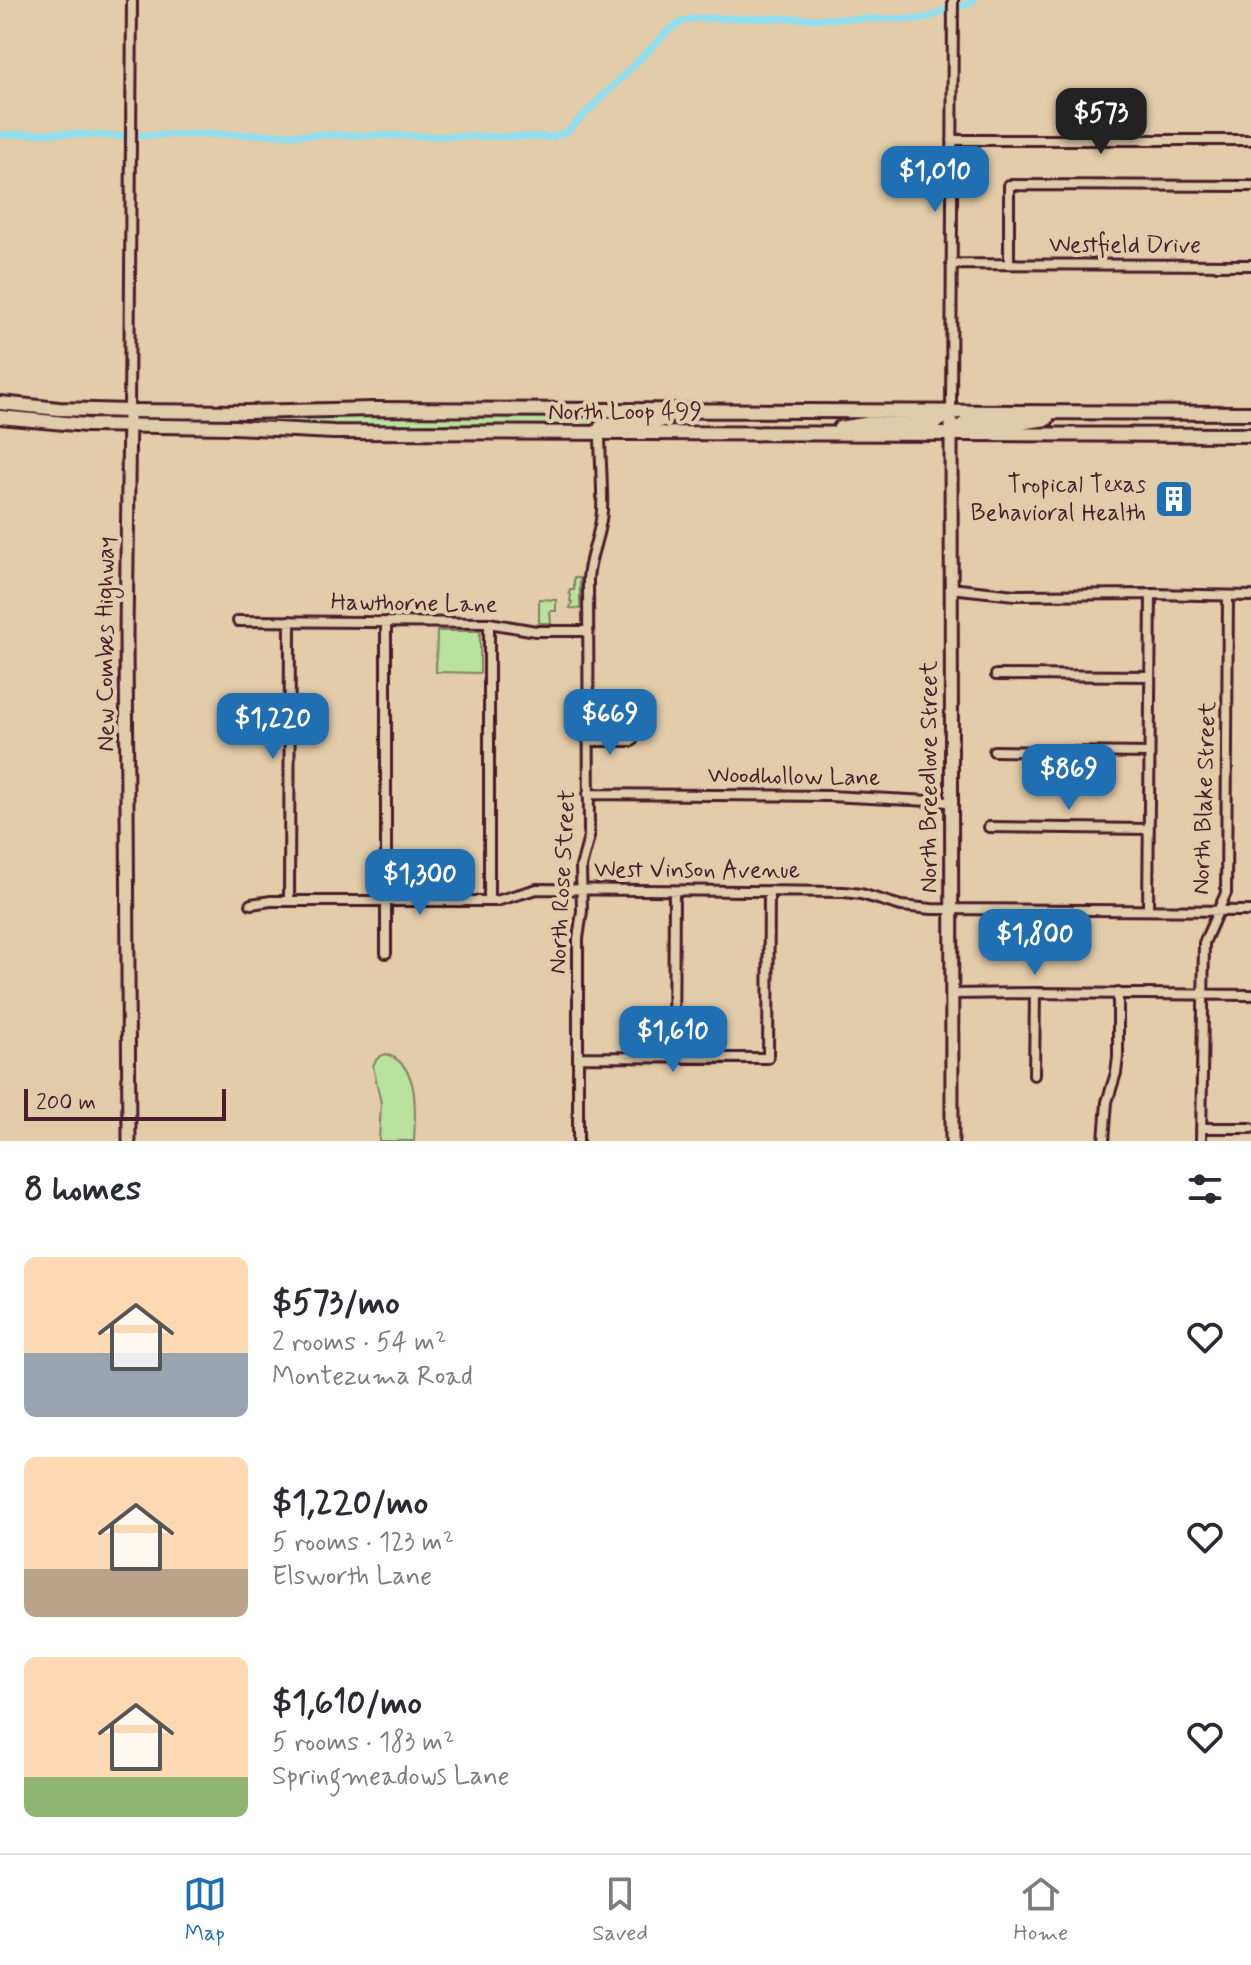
<!DOCTYPE html>
<meta charset="utf-8">
<style>
body{margin:0;font-family:Mynerve,sans-serif;background:#f7f7f7;color:#2b2b33;height:100vh;display:flex;flex-direction:column;font-size:30px;white-space:nowrap}
*{box-sizing:border-box;margin:0}
p{font-size:26px;color:#7c7c81}
.icon{flex:none;width:44px;height:44px;fill:none;stroke:currentColor;stroke-width:2;stroke-linecap:round;stroke-linejoin:round}
.map{position:relative;height:1141px;overflow:hidden}
.sheet{display:flex;flex-direction:column;background:#fff;flex:1}
.sheet>*{flex:none}
.scale{position:absolute;left:24px;bottom:20px;width:202px;box-sizing:border-box;padding-left:8px;border:4px solid #4a1f2b;border-top:0;font-size:22px;line-height:28px;white-space:nowrap;color:#4a1f2b;-webkit-text-stroke:6px #deccaa;paint-order:stroke}
.price{position:absolute;translate:-50% -68px;padding:0 18px;border-radius:16px;background:#1f6fb2;color:#fff;font-size:26px;line-height:52px;filter:drop-shadow(0 2px 4px #0008)}
.price::after{content:'';position:absolute;left:50%;top:48px;width:24px;height:18px;margin-left:-12px;background:inherit;clip-path:polygon(0 0,100% 0,50% 100%)}
.price.current{background:#222;color:#fff}
ul{padding:0;list-style:none}
li{display:flex;align-items:center;gap:24px;height:200px;padding:0 24px}
li span{display:grid;place-items:center;flex:none;width:224px;height:160px;border-radius:12px;color:#555}
li>.icon{margin-inline-start:auto}
span .icon{width:96px;height:96px;fill:#fffc;stroke-width:1}
li b{font-size:34px}
h2{display:flex;justify-content:space-between;align-items:center;height:96px;padding:0 24px;font-size:34px}
.tab-bar{display:flex;justify-content:space-around;align-items:center;height:112px;border-top:2px solid #e1e1e2;background:#fff;font-size:22px;color:#7c7c81}
.tab-bar a{display:grid;justify-items:center;gap:4px}
.tab-bar .current{color:#1f6fb2}
.map>svg:first-child{display:block}
.green{fill:#b9e29e;stroke:#828064;stroke-width:2}
.lines{fill:none;stroke-linecap:round;stroke-linejoin:round}
.canal{stroke:#91dfef;stroke-width:7}
.street-casing{stroke:#4a1f2b;stroke-width:14}
.secondary-casing{stroke:#4a1f2b;stroke-width:17}
.primary-casing{stroke:#4a1f2b;stroke-width:18}
.street{stroke:#deccaa;stroke-width:8}
.secondary{stroke:#deccaa;stroke-width:11}
.primary{stroke:#deccaa;stroke-width:12}
.labels{text-anchor:middle;dominant-baseline:central;stroke-width:8;stroke-linejoin:round;paint-order:stroke}
.street-label{font-size:24px;fill:#4a1f2b;stroke:#deccaa}
.poi-label{font-size:24px;fill:#4a1f2b;stroke:#deccaa;text-anchor:end}
</style>
<div class="map">
<svg width="1251" height="1141" viewBox="0 0 1251 1141">
<rect width="100%" height="100%" fill="#e3cca9"/>
<filter id="ink" filterUnits="userSpaceOnUse"><feTurbulence type="fractalNoise" baseFrequency=".0125" numOctaves="2"/><feDisplacementMap in="SourceGraphic" scale="16" xChannelSelector="R" yChannelSelector="G"/><feConvolveMatrix kernelMatrix="1 2 1 2 8 2 1 2 1" color-interpolation-filters="sRGB"/></filter>
<g filter="url(#ink)">
<path class="green" d="M 306,416 L 590,416 L 590,427 L 353,427 L 232,421 L 240,418 Z
M 574,578 L 580,578 L 580,609 L 570,608 L 572,602 L 570,601 L 571,595 L 569,593 L 570,590 L 574,590 Z
M 539,599 L 556,600 L 556,611 L 550,611 L 551,623 L 539,623 Z
M 437,631 L 480,631 L 480,673 L 436,672 Z
M 386,1054 C 421,1065 415,1112 414,1141 L 379,1141 L 381,1103 L 373,1066 C 375,1059 379,1056 386,1054 Z"/>
<g class="lines">
<path class="canal" d="M 0,135 L 50,133 L 115,136 L 215,134 L 553,137 L 568,131 L 668,31 L 683,21 L 698,18 L 923,19 C 933,17 940,12 948,9 C 958,6 965,7 974,0"/>
<g class="street-casing">
<path id="street" d="M 952,140 L 1251,140
M 951,264 L 1251,265
M 1009,264 L 1009,185 L 1251,186
M 129,411 L 132,0
M 951,413 L 953,0
M 950,588 L 1015,595 L 1151,594 L 1251,596
M 238,621 L 489,623 L 536,631 L 588,631
M 386,623 L 386,953
M 489,623 L 489,901
M 996,675 L 1149,676
M 588,741 L 632,741
M 994,751 L 1149,753
M 588,794 L 829,796 L 951,802
M 989,827 L 1148,829
M 289,901 L 290,621
M 251,904 L 271,901 L 496,901 L 537,889 L 844,892 L 861,894 L 901,906 L 932,909 L 1251,911
M 1148,910 L 1151,594
M 952,994 L 1035,993 L 1251,995
M 578,1057 L 768,1058 L 769,891
M 673,1058 L 674,891
M 1034,1075 L 1035,993
M 1201,1128 L 1251,1128
M 578,1141 L 578,939 L 582,911 L 581,867 L 589,837 L 588,579 C 589,556 601,534 602,511 C 603,485 600,459 600,434
M 1104,1141 L 1107,1102 L 1116,1073 L 1118,1057 L 1118,993
M 1201,1141 L 1204,943 L 1226,893 L 1228,596"/>
</g>
<g class="secondary-casing">
<path id="secondary" d="M 951,413 L 952,1141
M 129,1141 L 126,633 L 129,411"/>
</g>
<g class="primary-casing">
<path id="primary" d="M 0,403 L 59,409 L 129,411 L 247,412 L 373,409 L 1251,413
M 0,417 L 86,425 L 233,427 L 333,432 L 1251,435
M 840,428 L 877,422 L 935,423 L 951,413
M 600,434 L 600,428 L 603,424 L 660,421 L 674,413
M 951,434 L 965,423 L 1019,423 L 1047,419"/>
</g>
<use href="#street" class="street"/>
<use href="#secondary" class="secondary"/>
<use href="#primary" class="primary"/>
</g>
</g>
<defs>
<g id="building-square" transform="scale(2)"><rect x="-9" y="-9" width="18" height="18" rx="4" fill="#1f6fb2" stroke="#deccaa"/><path d="M-4-6H4V6H1V3H-1V6H-4ZM-2.5-4.3h1.7v1.8h-1.7ZM.8-4.3h1.7v1.8H.8ZM-2.5-1h1.7V.8h-1.7ZM.8-1h1.7V.8H.8Z" fill="#fff"/></g>
</defs>
<g fill-rule="evenodd">
<use href="#building-square" x="1174" y="499"/>
</g>
<g class="labels">
<g class="street-label">
<text x="1125" y="245">Westfield Drive</text>
<text x="625" y="412">North Loop 499</text>
<text transform="translate(414 604) rotate(1)">Hawthorne Lane</text>
<text transform="translate(106 644) rotate(-90)">New Combes Highway</text>
<text transform="translate(794 777) rotate(1)">Woodhollow Lane</text>
<text transform="translate(929 777) rotate(-90)">North Breedlove Street</text>
<text transform="translate(1205 798) rotate(-88)">North Blake Street</text>
<text x="697" y="870">West Vinson Avenue</text>
<text transform="translate(563 882) rotate(-87)">North Rose Street</text>
</g>
<g class="poi-label">
<text x="1146" y="485">Tropical Texas<tspan x="1146" dy="28">Behavioral Health</tspan></text>
</g>
</g>
</svg>
<div class="scale">200 m</div>
<b class="price current" style="left:1101px;top:156px">$573</b>
<b class="price" style="left:935px;top:214px">$1,010</b>
<b class="price" style="left:610px;top:757px">$669</b>
<b class="price" style="left:273px;top:761px">$1,220</b>
<b class="price" style="left:1069px;top:812px">$869</b>
<b class="price" style="left:420px;top:917px">$1,300</b>
<b class="price" style="left:1035px;top:977px">$1,800</b>
<b class="price" style="left:673px;top:1074px">$1,610</b>
</div>
<section class="sheet">
<h2>8 homes<svg class="icon" aria-label="filters" viewBox="0 0 24 24"><path d="M4 7h16M4 17h16"/><circle cx="9" cy="7" r="2"/><circle cx="15" cy="17" r="2"/></svg></h2>
<ul>
<li><span style="background:linear-gradient(#ffd9b3 60%,#9aa5b1 0)"><svg class="icon" aria-label="home" viewBox="0 0 24 24"><path d="M3 11l9-7 9 7M6 9v11h12V9"/></svg></span><div><b>$573/mo</b><p>2 rooms · 54 m²</p><p>Montezuma Road</p></div><svg class="icon" aria-label="heart" viewBox="0 0 24 24"><path d="M12 20l-8-8c-3-5 5-10 8-4 3-6 11-1 8 4z"/></svg></li>
<li><span style="background:linear-gradient(#ffd9b3 70%,#b9a48a 0)"><svg class="icon" aria-label="home" viewBox="0 0 24 24"><path d="M3 11l9-7 9 7M6 9v11h12V9"/></svg></span><div><b>$1,220/mo</b><p>5 rooms · 123 m²</p><p>Elsworth Lane</p></div><svg class="icon" aria-label="heart" viewBox="0 0 24 24"><path d="M12 20l-8-8c-3-5 5-10 8-4 3-6 11-1 8 4z"/></svg></li>
<li><span style="background:linear-gradient(#ffd9b3 75%,#8fb573 0)"><svg class="icon" aria-label="home" viewBox="0 0 24 24"><path d="M3 11l9-7 9 7M6 9v11h12V9"/></svg></span><div><b>$1,610/mo</b><p>5 rooms · 183 m²</p><p>Springmeadows Lane</p></div><svg class="icon" aria-label="heart" viewBox="0 0 24 24"><path d="M12 20l-8-8c-3-5 5-10 8-4 3-6 11-1 8 4z"/></svg></li>
</ul>
</section>
<nav class="tab-bar">
<a class="current"><svg class="icon" aria-label="map" viewBox="0 0 24 24"><path d="M3 6l6-2 6 2 6-2v14l-6 2-6-2-6 2zM9 4v14M15 6v14"/></svg>Map</a>
<a><svg class="icon" aria-label="saved" viewBox="0 0 24 24"><path d="M7 4h10v16l-5-4-5 4z"/></svg>Saved</a>
<a><svg class="icon" aria-label="home" viewBox="0 0 24 24"><path d="M3 11l9-7 9 7M6 9v11h12V9"/></svg>Home</a>
</nav>
